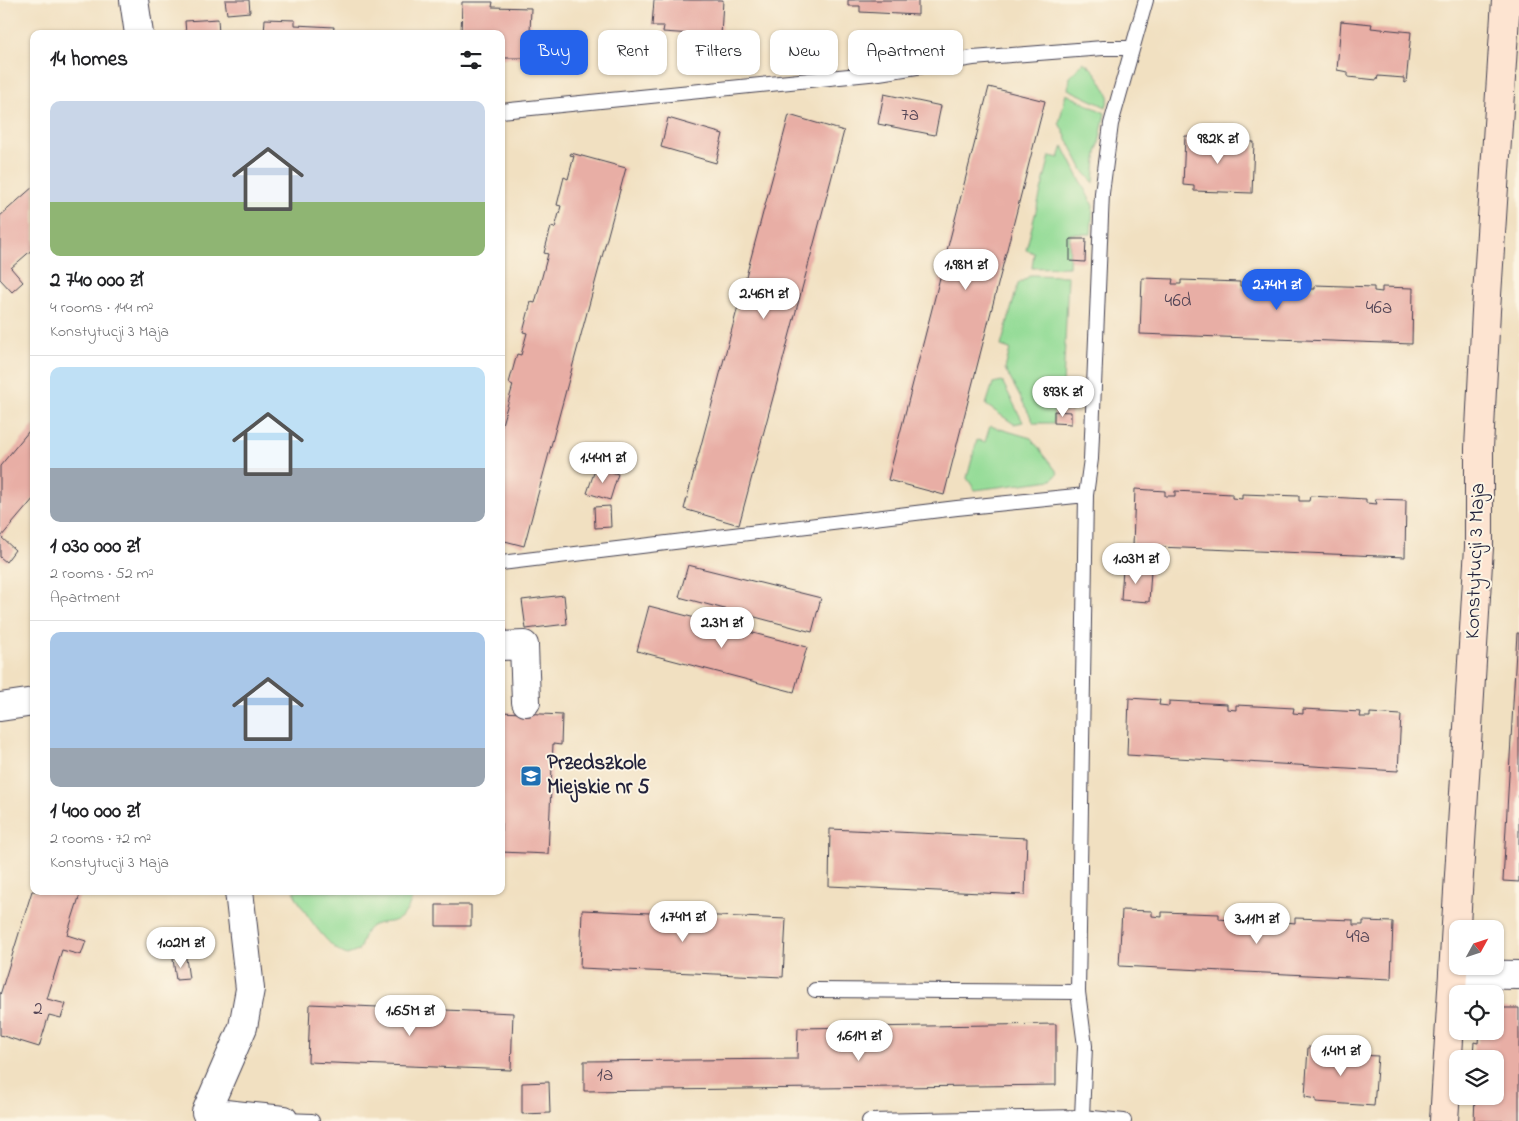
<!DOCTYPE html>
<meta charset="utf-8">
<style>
body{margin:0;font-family:"Indie Flower",sans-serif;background:#f6f6f6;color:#202124;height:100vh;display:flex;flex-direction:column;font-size:19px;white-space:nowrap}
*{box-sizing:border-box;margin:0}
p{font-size:16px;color:#757577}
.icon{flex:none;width:28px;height:28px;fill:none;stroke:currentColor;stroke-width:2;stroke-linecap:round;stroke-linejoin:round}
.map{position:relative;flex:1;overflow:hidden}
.drawer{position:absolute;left:30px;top:30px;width:475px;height:865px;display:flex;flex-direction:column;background:#fff;border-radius:10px;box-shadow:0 1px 4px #0004}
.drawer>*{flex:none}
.hud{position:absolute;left:520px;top:30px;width:475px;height:45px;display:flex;gap:10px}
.needle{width:32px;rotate:50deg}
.buttons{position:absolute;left:1449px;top:920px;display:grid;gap:10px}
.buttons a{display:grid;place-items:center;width:55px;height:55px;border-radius:10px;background:#fff;box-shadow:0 1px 4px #0004;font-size:25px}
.price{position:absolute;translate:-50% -42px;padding:0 11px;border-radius:18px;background:#fff;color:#222;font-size:16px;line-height:32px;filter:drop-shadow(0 1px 2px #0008)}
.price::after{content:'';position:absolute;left:50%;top:30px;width:15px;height:11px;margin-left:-8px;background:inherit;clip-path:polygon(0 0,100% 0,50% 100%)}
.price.current{background:#2563eb;color:#fff}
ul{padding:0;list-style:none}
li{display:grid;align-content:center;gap:10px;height:265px;padding:0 20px}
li+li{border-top:1px solid #e0e0e0}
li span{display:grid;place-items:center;height:155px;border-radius:10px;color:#555}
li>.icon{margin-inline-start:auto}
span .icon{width:90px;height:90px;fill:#fffc;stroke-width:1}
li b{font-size:21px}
h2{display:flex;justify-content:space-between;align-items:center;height:60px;padding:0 20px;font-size:21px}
.tag{padding:0 18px;border-radius:10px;background:#fff;box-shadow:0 1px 4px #0004;font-size:18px;line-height:45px}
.tag.current{background:#2563eb;color:#fff}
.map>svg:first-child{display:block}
.green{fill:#94dc97;stroke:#5b7f69}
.building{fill:#e8aea5}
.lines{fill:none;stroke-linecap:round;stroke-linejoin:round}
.lane-casing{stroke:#413e4f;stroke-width:16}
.street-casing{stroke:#413e4f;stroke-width:30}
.secondary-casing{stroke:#413e4f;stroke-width:30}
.lane{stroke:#fff;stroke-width:14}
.street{stroke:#fff;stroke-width:28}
.secondary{stroke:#fde4d1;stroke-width:28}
.labels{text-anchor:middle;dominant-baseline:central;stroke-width:4;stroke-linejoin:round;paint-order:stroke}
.number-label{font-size:19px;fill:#544556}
.street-label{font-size:21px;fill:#22223b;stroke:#fcf5e5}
.poi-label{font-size:21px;font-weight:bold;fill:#22223b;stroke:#fcf5e5;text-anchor:start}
</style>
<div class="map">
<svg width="1519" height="1121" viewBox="0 0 1519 1121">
<rect width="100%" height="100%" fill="#fcf5e5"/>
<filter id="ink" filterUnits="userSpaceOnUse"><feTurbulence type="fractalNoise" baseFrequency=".02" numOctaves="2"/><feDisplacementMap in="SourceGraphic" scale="10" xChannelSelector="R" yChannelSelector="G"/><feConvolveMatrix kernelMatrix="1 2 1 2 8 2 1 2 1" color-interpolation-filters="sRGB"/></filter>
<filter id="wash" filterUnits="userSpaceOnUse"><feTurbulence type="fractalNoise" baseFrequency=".0096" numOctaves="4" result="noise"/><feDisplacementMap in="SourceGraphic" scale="20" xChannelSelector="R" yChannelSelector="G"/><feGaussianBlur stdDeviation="1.12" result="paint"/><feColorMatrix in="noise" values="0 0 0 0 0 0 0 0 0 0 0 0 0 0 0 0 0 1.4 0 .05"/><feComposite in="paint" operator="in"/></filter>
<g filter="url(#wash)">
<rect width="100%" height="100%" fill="#f1e0c1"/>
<path class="green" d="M 1083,62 C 1096,69 1102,83 1109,96 L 1106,107 L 1068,89 L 1070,77 Z
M 1066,94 L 1105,113 L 1096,159 L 1094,183 L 1084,172 L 1059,123 Z
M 1063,146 L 1093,206 L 1091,234 L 1070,234 L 1069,267 L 1032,268 L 1034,253 L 1026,250 L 1050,156 L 1059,158 Z
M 1031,275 L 1068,276 L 1062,408 L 1072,409 L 1071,412 L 1054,411 L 1054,423 L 1034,423 L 1005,369 L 1010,349 L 1001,346 L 1018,284 Z
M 1002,381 L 1023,422 L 1014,424 L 986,405 L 993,383 Z
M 990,426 L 1031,438 L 1058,473 L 1052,480 L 975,490 L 967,478 L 977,440 L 985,442 Z
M 293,891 L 414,891 C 410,905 406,920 389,922 C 382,923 376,923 370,927 C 362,934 363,944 358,951 L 347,955 C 328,949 302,909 293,891 Z"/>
<g id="blocks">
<path class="building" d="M 225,0 L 249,0 L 250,12 L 227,14 Z
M 654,0 L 723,0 L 721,36 L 663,32 L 664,26 L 652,26 Z
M 848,0 L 918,0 L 918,15 L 860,12 L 860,6 L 848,6 Z
M 462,2 L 493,2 L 492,7 L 531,8 L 529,58 L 501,58 L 501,34 L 461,34 Z
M 218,19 L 219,34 L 186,34 L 185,21 Z
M 265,19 L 295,20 L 295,25 L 334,27 L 333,34 L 264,34 Z
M 1341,21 L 1372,24 L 1371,28 L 1411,32 L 1406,83 L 1404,82 L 1404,78 L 1378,76 L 1377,80 L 1348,77 L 1348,72 L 1337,70 Z
M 989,87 L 1045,101 L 944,495 L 888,480 Z
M 884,94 L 941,106 L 935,135 L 878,124 Z
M 789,115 L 844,131 L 739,525 L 684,509 Z
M 668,118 L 723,134 L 716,163 L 661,147 Z
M 1185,136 L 1215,137 L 1215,141 L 1254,142 L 1252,193 L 1194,191 L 1194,186 L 1183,185 Z
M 571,153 L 626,168 L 524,546 L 501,540 L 501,428 L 513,385 L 509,383 L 517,354 L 521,355 L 527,333 L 523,332 L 531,302 L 535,303 L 548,254 L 544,253 L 551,227 L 555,228 L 561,206 L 557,205 L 564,177 L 568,179 L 574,156 L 570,155 Z
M 34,186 L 34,248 L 11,268 L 23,282 L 12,292 L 0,279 L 0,216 Z
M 1070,239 L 1086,239 L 1085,262 L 1070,261 Z
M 1142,278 L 1173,279 L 1172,284 L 1181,284 L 1181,280 L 1240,282 L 1240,286 L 1248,287 L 1248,282 L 1307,284 L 1307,289 L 1315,289 L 1315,285 L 1374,287 L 1374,291 L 1382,292 L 1382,287 L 1413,288 L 1412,344 L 1140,334 Z
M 1054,411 L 1071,412 L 1071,424 L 1054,423 Z
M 34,425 L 34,498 L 1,537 L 15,550 L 6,562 L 0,557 L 0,466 Z
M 596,467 L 618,474 L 610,500 L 587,493 Z
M 1135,489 L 1165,491 L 1165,496 L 1175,496 L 1175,491 L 1232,494 L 1232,498 L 1242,499 L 1242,494 L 1299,496 L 1299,501 L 1309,501 L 1310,496 L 1366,499 L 1366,503 L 1377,504 L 1375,499 L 1406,500 L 1405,557 L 1133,546 Z
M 610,506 L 611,527 L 595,528 L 594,507 Z
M 688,565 L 821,598 L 812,632 L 679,597 Z
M 1123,568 L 1151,570 L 1149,602 L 1121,600 Z
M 564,595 L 567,624 L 526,629 L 522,600 Z
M 501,602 L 506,631 L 501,632 Z
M 649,606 L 807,647 L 794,692 L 637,651 Z
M 1517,633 L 1519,633 L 1519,882 L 1503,881 Z
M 1129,698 L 1160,700 L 1159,705 L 1169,706 L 1169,701 L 1227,704 L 1227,709 L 1236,710 L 1236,705 L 1294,708 L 1293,713 L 1303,714 L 1303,709 L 1361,712 L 1360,717 L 1370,717 L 1370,713 L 1401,715 L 1398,771 L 1127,755 Z
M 501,712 L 562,715 L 561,745 L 553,744 L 548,854 L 501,852 Z
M 830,829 L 1027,838 L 1025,895 L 829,886 Z
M 32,891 L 81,891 L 67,935 L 86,941 L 81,955 L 62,950 L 47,999 L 66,1004 L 61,1018 L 49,1015 L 39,1047 L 0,1035 L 0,995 Z
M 436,905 L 471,905 L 471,926 L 436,926 Z
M 582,910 L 786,919 L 783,977 L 580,968 Z
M 1122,910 L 1152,911 L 1152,916 L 1162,917 L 1162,912 L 1219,914 L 1219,919 L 1229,920 L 1229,915 L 1286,917 L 1286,922 L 1295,923 L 1295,918 L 1353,920 L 1353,925 L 1363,925 L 1363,921 L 1393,922 L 1391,979 L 1119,966 Z
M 186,958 L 189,979 L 176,980 L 173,959 Z
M 310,1004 L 513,1013 L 511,1070 L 308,1062 Z
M 1495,1008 L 1519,1008 L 1519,1121 L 1474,1121 L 1475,1096 L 1495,1096 L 1495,1059 L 1477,1059 L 1477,1054 L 1473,1054 L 1474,1042 L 1478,1043 L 1479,1031 L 1495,1031 Z
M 1056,1024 L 1056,1085 L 584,1091 L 584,1061 L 797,1059 L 798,1028 Z
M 1308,1047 L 1338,1049 L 1338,1054 L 1378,1056 L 1374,1106 L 1316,1102 L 1316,1099 L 1305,1097 Z
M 549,1082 L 550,1113 L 522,1114 L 522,1083 Z"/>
</g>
</g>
<g filter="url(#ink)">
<use href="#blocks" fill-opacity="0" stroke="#413e4f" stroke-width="1"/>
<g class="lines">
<g class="lane-casing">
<path id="lane" d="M 501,111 L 879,73 L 973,58 L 1103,48 L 1132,48
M 501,563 L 957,508 L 1086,495
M 815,990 L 1078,992
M 1082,1117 L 1124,1121
M 284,1120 L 312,1121
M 869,1121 L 1082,1117 L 1085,1046 L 1078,992 L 1086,495 L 1091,459 L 1102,193 L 1111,124 L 1146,0"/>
</g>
<g class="street-casing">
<path id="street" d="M 134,0 L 139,34
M 501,646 L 524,645 L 526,702
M 0,707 L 34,702
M 239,891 L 250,989 L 243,1027 L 206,1112 L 284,1120
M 1453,974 L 1519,975"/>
</g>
<g class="secondary-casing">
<path id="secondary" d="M 1444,1121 L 1479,547 L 1479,448 L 1486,311 L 1506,0"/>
</g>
<use href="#lane" class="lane"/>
<use href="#street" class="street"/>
<use href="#secondary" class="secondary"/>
</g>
</g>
<defs>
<g id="school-square" transform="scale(1.125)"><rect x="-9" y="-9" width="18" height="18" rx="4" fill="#1f6fb2" stroke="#fcf5e5"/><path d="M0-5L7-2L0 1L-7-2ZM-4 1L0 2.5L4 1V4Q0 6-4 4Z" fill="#fff"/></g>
</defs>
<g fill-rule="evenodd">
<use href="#school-square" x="531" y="776"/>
</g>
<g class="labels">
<g class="number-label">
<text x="910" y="115">7a</text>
<text x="1178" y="301">46d</text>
<text x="1379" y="308">46a</text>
<text x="1358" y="937">49a</text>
<text x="38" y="1009">2</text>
<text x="605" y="1075">1a</text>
</g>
<g class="street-label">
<text transform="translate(1476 561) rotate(-88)">Konstytucji 3 Maja</text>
</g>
<g class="poi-label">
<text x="547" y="764">Przedszkole<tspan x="547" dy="24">Miejskie nr 5</tspan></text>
</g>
</g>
</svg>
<div class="buttons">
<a><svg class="needle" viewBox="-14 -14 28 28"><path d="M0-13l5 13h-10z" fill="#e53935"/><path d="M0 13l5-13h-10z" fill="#757577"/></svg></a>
<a><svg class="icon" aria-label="locate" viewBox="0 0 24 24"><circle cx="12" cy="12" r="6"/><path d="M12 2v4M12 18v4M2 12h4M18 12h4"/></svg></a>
<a><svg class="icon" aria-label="layers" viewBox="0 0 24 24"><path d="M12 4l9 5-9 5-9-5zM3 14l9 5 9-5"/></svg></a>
</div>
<b class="price" style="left:1218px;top:165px">982K zł</b>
<b class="price" style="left:966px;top:291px">1.98M zł</b>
<b class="price current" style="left:1277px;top:311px">2.74M zł</b>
<b class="price" style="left:764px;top:320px">2.46M zł</b>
<b class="price" style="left:1063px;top:418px">893K zł</b>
<b class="price" style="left:603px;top:484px">1.44M zł</b>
<b class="price" style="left:1136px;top:585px">1.03M zł</b>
<b class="price" style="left:722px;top:649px">2.3M zł</b>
<b class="price" style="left:683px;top:943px">1.74M zł</b>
<b class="price" style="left:1257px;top:945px">3.11M zł</b>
<b class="price" style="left:181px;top:969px">1.02M zł</b>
<b class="price" style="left:410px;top:1037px">1.65M zł</b>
<b class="price" style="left:859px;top:1062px">1.61M zł</b>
<b class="price" style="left:1341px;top:1077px">1.4M zł</b>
<div class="hud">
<a class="tag current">Buy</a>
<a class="tag">Rent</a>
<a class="tag">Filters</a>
<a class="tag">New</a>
<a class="tag">Apartment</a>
</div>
<section class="drawer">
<h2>14 homes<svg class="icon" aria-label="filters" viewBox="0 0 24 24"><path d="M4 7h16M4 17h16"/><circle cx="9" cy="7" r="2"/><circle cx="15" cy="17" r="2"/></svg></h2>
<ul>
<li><span style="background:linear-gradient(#c9d6e8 65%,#8fb573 0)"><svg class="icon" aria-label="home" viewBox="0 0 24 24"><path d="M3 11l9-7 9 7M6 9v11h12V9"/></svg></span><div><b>2 740 000 zł</b><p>4 rooms · 144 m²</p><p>Konstytucji 3 Maja</p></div></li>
<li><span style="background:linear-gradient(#bfe0f5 65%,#9aa5b1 0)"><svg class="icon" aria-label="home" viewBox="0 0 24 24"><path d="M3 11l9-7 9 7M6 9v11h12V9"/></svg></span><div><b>1 030 000 zł</b><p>2 rooms · 52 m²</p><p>Apartment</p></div></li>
<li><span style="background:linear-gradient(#a9c7e8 75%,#9aa5b1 0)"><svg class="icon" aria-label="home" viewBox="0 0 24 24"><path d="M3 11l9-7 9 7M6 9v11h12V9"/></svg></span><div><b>1 400 000 zł</b><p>2 rooms · 72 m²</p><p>Konstytucji 3 Maja</p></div></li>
</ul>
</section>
</div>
